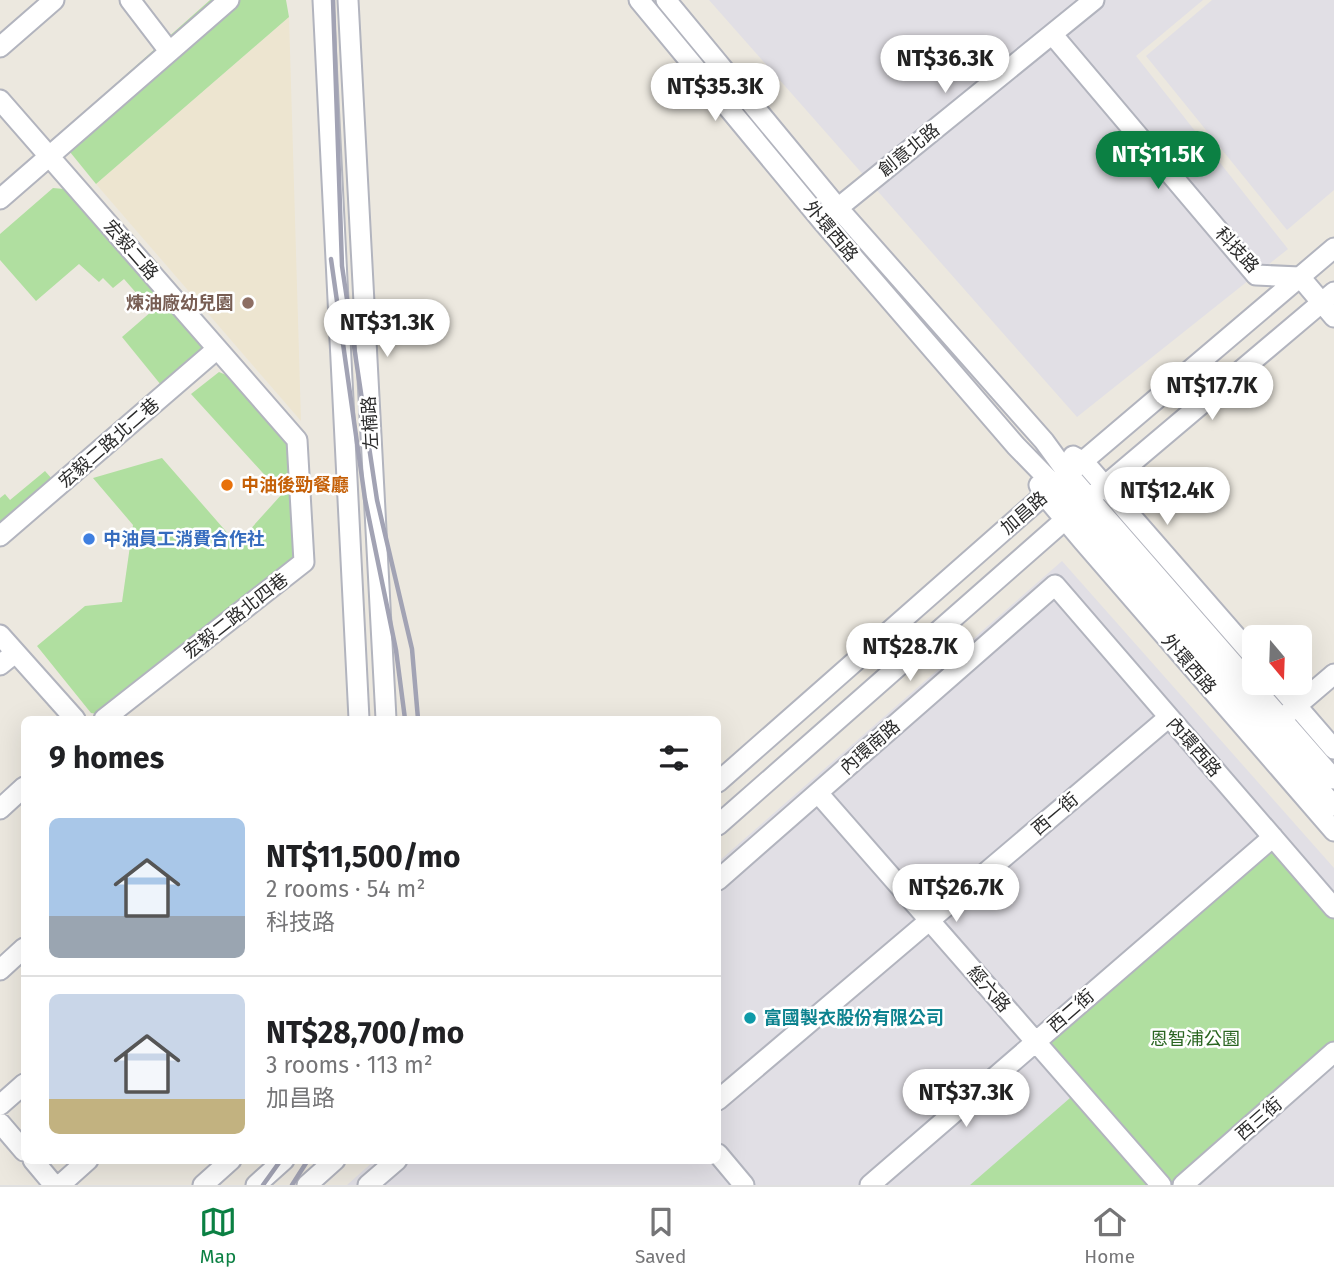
<!DOCTYPE html>
<meta charset="utf-8">
<style>
body{margin:0;font-family:"Fira Sans","Noto Sans TC",sans-serif;background:#f2f2f2;color:#202124;height:100vh;display:flex;flex-direction:column;font-size:26px;white-space:nowrap}
*{box-sizing:border-box;margin:0}
p{font-size:23px;color:#757577}
.icon{flex:none;width:38px;height:38px;fill:none;stroke:currentColor;stroke-width:2;stroke-linecap:round;stroke-linejoin:round}
.map{position:relative;flex:1;overflow:hidden}
.sheet{position:absolute;left:21px;top:716px;width:700px;height:448px;display:flex;flex-direction:column;background:#fff;border-radius:10px;box-shadow:0 7px 28px #0002}
.sheet>*{flex:none}
.needle{width:46px;rotate:161deg}
.controls{position:absolute;left:1242px;top:625px;display:grid;gap:14px}
.controls a{display:grid;place-items:center;width:70px;height:70px;border-radius:10px;background:#fff;box-shadow:0 7px 28px #0002;font-size:35px}
.price{position:absolute;translate:-50% -60px;padding:0 16px;border-radius:24px;background:#fff;color:#222;font-size:23px;line-height:46px;filter:drop-shadow(0 2px 4px #0008)}
.price::after{content:'';position:absolute;left:50%;top:42px;width:21px;height:16px;margin-left:-10px;background:inherit;clip-path:polygon(0 0,100% 0,50% 100%)}
.price.active{background:#0b8043;color:#fff}
ul{padding:0;list-style:none}
li{display:flex;align-items:center;gap:21px;height:175px;padding:0 28px}
li+li{border-top:2px solid #e0e0e0}
li span{display:grid;place-items:center;flex:none;width:196px;height:140px;border-radius:10px;color:#555}
li>.icon{margin-inline-start:auto}
span .icon{width:84px;height:84px;fill:#fffc;stroke-width:1}
li b{font-size:30px}
h2{display:flex;justify-content:space-between;align-items:center;height:84px;padding:0 28px;font-size:30px}
.dock{display:flex;justify-content:space-around;align-items:center;height:98px;border-top:2px solid #e0e0e0;background:#fff;font-size:19px;color:#757577}
.dock a{display:grid;justify-items:center;gap:4px}
.dock .active{color:#0b8043}
.map>svg:first-child{display:block}
.industrial{fill:#e1dfe5}
.education{fill:#ede5d0}
.green{fill:#b0dfa0}
.lines{fill:none;stroke-linecap:round;stroke-linejoin:round}
.minor-casing{stroke:#b2b4be;stroke-width:23}
.minor{stroke:#fff;stroke-width:19}
.rail{stroke:#a2a3b4;stroke-width:4.5}
.education-dot{fill:#8d6e63;stroke:#fff;stroke-width:2.5}
.food-dot{fill:#e8710a;stroke:#fff;stroke-width:2.5}
.shop-dot{fill:#3f7fe0;stroke:#fff;stroke-width:2.5}
.culture-dot{fill:#0f9aa8;stroke:#fff;stroke-width:2.5}
.labels{text-anchor:middle;dominant-baseline:central;stroke-width:5;stroke-linejoin:round;paint-order:stroke}
.street-label{font-size:18px;fill:#2c2c2c;stroke:#fff}
.education-label{font-size:18px;font-weight:bold;fill:#785e54;stroke:#fff;text-anchor:end}
.food-label{font-size:18px;font-weight:bold;fill:#c56008;stroke:#fff;text-anchor:start}
.shop-label{font-size:18px;font-weight:bold;fill:#366cbe;stroke:#fff;text-anchor:start}
.culture-label{font-size:18px;font-weight:bold;fill:#0d838f;stroke:#fff;text-anchor:start}
.park-label{font-size:18px;fill:#296520;stroke:#fff}
</style>
<div class="map">
<svg width="1334" height="1185" viewBox="0 0 1334 1185">
<rect width="100%" height="100%" fill="#ece8df"/>
<path class="industrial" d="M 709,0 L 1203,0 L 1136,56 L 1288,249 L 1077,417 Z
M 1212,0 L 1334,0 L 1334,190 L 1287,230 L 1146,56 Z
M 1062,561 L 1334,868 L 1334,1185 L 347,1185 L 375,1160 L 718,1160 L 718,862 Z"/>
<path class="education" d="M 289,17 L 301,421 L 96,184 Z"/>
<path class="green" d="M 210,0 L 286,0 L 289,17 L 96,184 L 57,136 Z
M 53,188 L 64,189 L 202,339 L 202,351 L 161,385 L 122,337 L 152,311 L 124,279 L 113,288 L 103,278 L 99,282 L 79,264 L 36,301 L 0,260 L 0,234 Z
M 219,372 L 231,377 L 289,442 L 297,558 L 103,715 L 91,713 L 37,646 L 85,606 L 122,602 L 133,525 L 93,478 L 162,458 L 237,544 L 282,494 L 191,394 Z
M 45,471 L 53,480 L 0,524 L 0,498 L 5,494 L 10,500 Z
M 1273,837 L 1334,908 L 1334,1052 L 1183,1185 L 970,1185 L 1078,1091 L 1036,1042 Z"/>
<g class="lines">
<g class="minor-casing">
<path id="minor" d="M 130,0 L 169,51
M 323,0 L 359,719
M 348,0 L 386,719
M 639,0 L 822,221 L 1016,446 L 1055,486 L 1334,806
M 666,0 L 838,208 L 1044,441 L 1068,474 L 1334,779
M 1052,34 L 1256,275 L 1300,277
M 0,47 L 54,0
M 0,100 L 297,440 L 304,562 L 104,719
M 0,199 L 229,0
M 828,216 L 1094,0
M 1300,277 L 1334,317
M 1073,456 L 1084,462 L 1255,658
M 1039,485 L 1045,496 L 1083,541 L 1334,831
M 0,536 L 217,349
M 0,635 L 75,719
M 0,665 L 15,653
M 1276,682 L 1334,749
M 1273,726 L 1334,674
M 718,782 L 1068,474 L 1334,248
M 818,793 L 1161,1185
M 0,809 L 24,787
M 718,825 L 1076,510 L 1334,292
M 718,880 L 1055,585 L 1334,908
M 0,970 L 24,948
M 718,1100 L 1169,717
M 0,1105 L 24,1084
M 0,1123 L 24,1151
M 718,1154 L 744,1185
M 33,1160 L 54,1185
M 60,1185 L 88,1160
M 203,1185 L 231,1160
M 256,1185 L 284,1160
M 307,1185 L 335,1160
M 368,1185 L 397,1160
M 870,1185 L 1273,837
M 1183,1185 L 1334,1052"/>
</g>
<use href="#minor" class="minor"/>
<path class="rail" d="M 333,0 L 342,266 L 377,500 L 412,649 L 418,719
M 331,259 L 365,499 L 396,650 L 405,719
M 263,1185 L 281,1160
M 292,1185 L 308,1160"/>
</g>
<circle class="education-dot" cx="248" cy="303" r="7"/>
<circle class="food-dot" cx="227" cy="485" r="7"/>
<circle class="shop-dot" cx="89" cy="539" r="7"/>
<circle class="culture-dot" cx="750" cy="1018" r="7"/>
<g class="labels">
<g class="street-label">
<text transform="translate(909 150) rotate(-39)">創意北路</text>
<text transform="translate(831 231) rotate(50)">外環西路</text>
<text transform="translate(131 250) rotate(49)">宏毅二路</text>
<text transform="translate(1237 250) rotate(47)">科技路</text>
<text transform="translate(370 423) rotate(-93)">左楠路</text>
<text transform="translate(109 443) rotate(-41)">宏毅二路北二巷</text>
<text transform="translate(1024 513) rotate(-41)">加昌路</text>
<text transform="translate(236 616) rotate(-38)">宏毅二路北四巷</text>
<text transform="translate(1189 664) rotate(49)">外環西路</text>
<text transform="translate(870 747) rotate(-41)">內環南路</text>
<text transform="translate(1194 747) rotate(49)">內環西路</text>
<text transform="translate(1055 814) rotate(-40)">西一街</text>
<text transform="translate(989 989) rotate(49)">經六路</text>
<text transform="translate(1071 1011) rotate(-41)">西二街</text>
<text transform="translate(1259 1119) rotate(-41)">西三街</text>
</g>
<g class="education-label">
<text x="234" y="303">煉油廠幼兒園</text>
</g>
<g class="food-label">
<text x="241" y="485">中油後勁餐廳</text>
</g>
<g class="shop-label">
<text x="103" y="539">中油員工消費合作社</text>
</g>
<g class="culture-label">
<text x="764" y="1018">富國製衣股份有限公司</text>
</g>
<g class="park-label">
<text x="1195" y="1039">恩智浦公園</text>
</g>
</g>
</svg>
<div class="controls">
<a><svg class="needle" viewBox="-14 -14 28 28"><path d="M0-13l5 13h-10z" fill="#e53935"/><path d="M0 13l5-13h-10z" fill="#757577"/></svg></a>
</div>
<b class="price" style="left:945px;top:95px">NT$36.3K</b>
<b class="price" style="left:715px;top:123px">NT$35.3K</b>
<b class="price active" style="left:1158px;top:191px">NT$11.5K</b>
<b class="price" style="left:387px;top:359px">NT$31.3K</b>
<b class="price" style="left:1212px;top:422px">NT$17.7K</b>
<b class="price" style="left:1167px;top:527px">NT$12.4K</b>
<b class="price" style="left:910px;top:683px">NT$28.7K</b>
<b class="price" style="left:956px;top:924px">NT$26.7K</b>
<b class="price" style="left:966px;top:1129px">NT$37.3K</b>
<section class="sheet">
<h2>9 homes<svg class="icon" aria-label="filters" viewBox="0 0 24 24"><path d="M4 7h16M4 17h16"/><circle cx="9" cy="7" r="2"/><circle cx="15" cy="17" r="2"/></svg></h2>
<ul>
<li><span style="background:linear-gradient(#a9c7e8 70%,#9aa5b1 0)"><svg class="icon" aria-label="home" viewBox="0 0 24 24"><path d="M3 11l9-7 9 7M6 9v11h12V9"/></svg></span><div><b>NT$11,500/mo</b><p>2 rooms · 54 m²</p><p>科技路</p></div></li>
<li><span style="background:linear-gradient(#c9d6e8 75%,#c2b280 0)"><svg class="icon" aria-label="home" viewBox="0 0 24 24"><path d="M3 11l9-7 9 7M6 9v11h12V9"/></svg></span><div><b>NT$28,700/mo</b><p>3 rooms · 113 m²</p><p>加昌路</p></div></li>
</ul>
</section>
</div>
<nav class="dock">
<a class="active"><svg class="icon" aria-label="map" viewBox="0 0 24 24"><path d="M3 6l6-2 6 2 6-2v14l-6 2-6-2-6 2zM9 4v14M15 6v14"/></svg>Map</a>
<a><svg class="icon" aria-label="saved" viewBox="0 0 24 24"><path d="M7 4h10v16l-5-4-5 4z"/></svg>Saved</a>
<a><svg class="icon" aria-label="home" viewBox="0 0 24 24"><path d="M3 11l9-7 9 7M6 9v11h12V9"/></svg>Home</a>
</nav>
